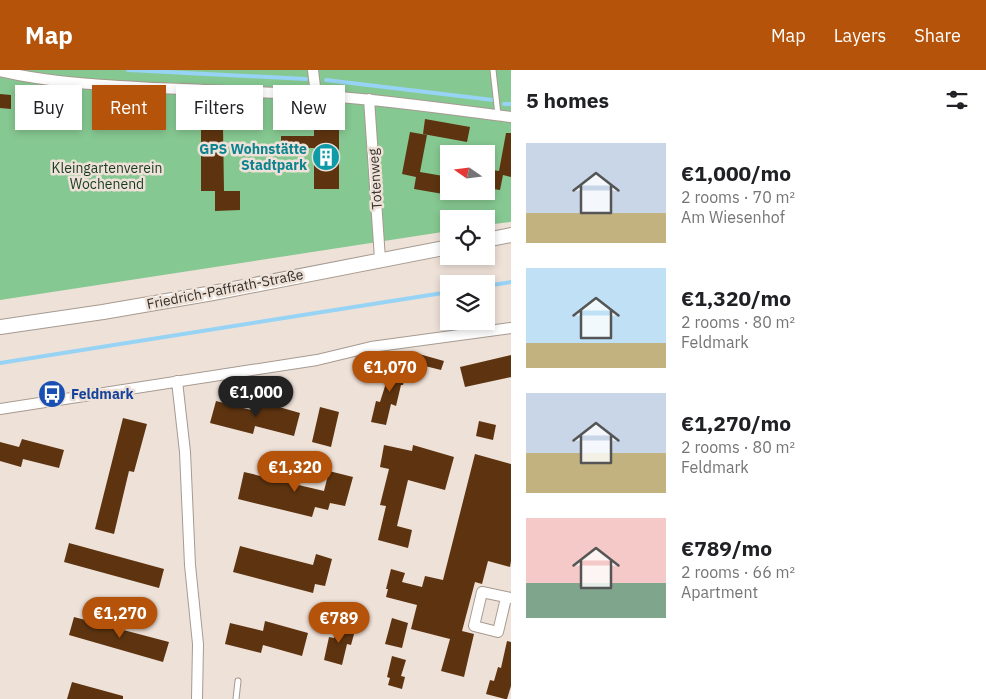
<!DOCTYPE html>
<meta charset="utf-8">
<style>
body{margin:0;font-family:"IBM Plex Sans",sans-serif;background:#f2f2f2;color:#202124;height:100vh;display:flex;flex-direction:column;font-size:19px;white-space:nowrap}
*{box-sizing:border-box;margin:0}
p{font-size:16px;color:#757577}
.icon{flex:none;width:28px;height:28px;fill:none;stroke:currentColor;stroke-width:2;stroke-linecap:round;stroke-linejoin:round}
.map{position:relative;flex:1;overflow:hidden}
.details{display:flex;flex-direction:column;background:#fff;width:475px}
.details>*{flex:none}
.guide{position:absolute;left:15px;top:15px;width:420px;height:45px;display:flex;gap:10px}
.needle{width:32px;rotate:284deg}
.tools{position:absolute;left:440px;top:75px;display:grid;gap:10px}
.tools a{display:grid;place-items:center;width:55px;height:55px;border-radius:0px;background:#fff;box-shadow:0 2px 8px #0003;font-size:25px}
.price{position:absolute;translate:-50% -42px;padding:0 11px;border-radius:18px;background:#b45309;color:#fff;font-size:16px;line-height:32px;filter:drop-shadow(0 1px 2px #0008)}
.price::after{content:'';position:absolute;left:50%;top:30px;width:15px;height:11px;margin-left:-8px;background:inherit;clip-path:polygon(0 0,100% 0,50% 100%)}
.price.on{background:#222;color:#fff}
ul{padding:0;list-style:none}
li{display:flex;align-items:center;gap:15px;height:125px;padding:0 15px}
li span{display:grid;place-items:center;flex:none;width:140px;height:100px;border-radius:0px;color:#555}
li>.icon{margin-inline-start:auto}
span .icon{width:60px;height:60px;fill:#fffc;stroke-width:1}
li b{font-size:21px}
h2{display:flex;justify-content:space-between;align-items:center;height:60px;padding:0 15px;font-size:21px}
.pill{padding:0 18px;border-radius:0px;background:#fff;box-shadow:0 2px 8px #0003;font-size:18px;line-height:45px}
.pill.on{background:#b45309;color:#fff}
header{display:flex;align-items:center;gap:30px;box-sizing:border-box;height:70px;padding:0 25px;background:#b45309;color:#fff}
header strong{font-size:24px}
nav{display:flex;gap:28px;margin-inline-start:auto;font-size:18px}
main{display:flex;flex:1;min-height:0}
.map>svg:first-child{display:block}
.green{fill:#86c891;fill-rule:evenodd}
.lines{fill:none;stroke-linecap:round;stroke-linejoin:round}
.stream{stroke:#96d3f4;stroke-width:4}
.building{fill:#5e3410}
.service-casing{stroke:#a69a91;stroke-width:7}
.minor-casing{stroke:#a69a91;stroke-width:12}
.secondary-casing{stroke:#a69a91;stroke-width:16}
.service{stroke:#fff;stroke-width:5}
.minor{stroke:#fff;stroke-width:10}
.secondary{stroke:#fff;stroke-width:14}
.labels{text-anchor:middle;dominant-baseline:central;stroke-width:5;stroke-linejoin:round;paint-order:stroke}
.culture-label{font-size:14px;font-weight:bold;fill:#0d838f;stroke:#eee1d8;text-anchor:end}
.park-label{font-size:14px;fill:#193c21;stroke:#eee1d8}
.street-label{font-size:14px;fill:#332e2a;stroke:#eee1d8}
.transit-label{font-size:14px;font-weight:bold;fill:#164399;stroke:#eee1d8;text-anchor:start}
</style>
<header>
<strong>Map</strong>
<nav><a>Map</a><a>Layers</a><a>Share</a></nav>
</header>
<main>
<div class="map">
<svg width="511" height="629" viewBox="0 0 511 629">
<rect width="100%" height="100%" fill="#eee1d8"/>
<path class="green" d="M 0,0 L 511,0 L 511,152 L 486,155 L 486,149 L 449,149 L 449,161 L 0,230 ZM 449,84 L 486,84 L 486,121 L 449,121 Z"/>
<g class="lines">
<path class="stream" d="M 128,0 L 306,9
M 326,10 L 493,30
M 504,34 L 511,34
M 486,216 L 511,212
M 0,293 L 449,222"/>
</g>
<path class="building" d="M 0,24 L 11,25 L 11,39 L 0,38 Z
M 181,33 L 221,33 L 221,57 L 223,57 L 224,121 L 240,121 L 240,140 L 215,141 L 215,121 L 201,121 L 201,48 L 181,48 Z
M 425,49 L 470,57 L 467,72 L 423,64 Z
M 314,55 L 339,55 L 339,119 L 314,119 L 314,78 L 281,78 L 281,66 L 314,66 Z
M 410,62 L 427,65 L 420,102 L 449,107 L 449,125 L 414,119 L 416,107 L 402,104 Z
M 506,63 L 511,63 L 511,107 L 503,105 L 500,120 L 486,118 L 486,99 L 499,101 Z
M 412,282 L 444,291 L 441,300 L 409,292 Z
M 511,285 L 511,307 L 465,317 L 460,297 Z
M 393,291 L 408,295 L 403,315 L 401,315 L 396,336 L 391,334 L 386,355 L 371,352 L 376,331 L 380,332 Z
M 216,331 L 255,341 L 258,331 L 300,343 L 294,366 L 255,356 L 253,364 L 210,353 Z
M 320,337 L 339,342 L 331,377 L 312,372 Z
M 123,348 L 147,354 L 134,402 L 129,401 L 114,464 L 95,459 Z
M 479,351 L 496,355 L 493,370 L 476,366 Z
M 22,369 L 64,380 L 59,398 L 23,389 L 21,397 L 0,391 L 0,372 L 19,377 Z
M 384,375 L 412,381 L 413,375 L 454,387 L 445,420 L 408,410 L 397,456 L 412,460 L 408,478 L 378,470 L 386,436 L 380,435 L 389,399 L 380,397 Z
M 475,384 L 511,394 L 511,491 L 510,497 L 488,491 L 482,514 L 475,512 L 462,561 L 474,564 L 464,607 L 441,601 L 450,569 L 411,559 L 417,535 L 386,527 L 388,519 L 386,519 L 391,499 L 405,503 L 402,512 L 422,517 L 425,506 L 443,510 Z
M 329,401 L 353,407 L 345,436 L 330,433 L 328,440 L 315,437 L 312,447 L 238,429 L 244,402 L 324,421 Z
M 69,473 L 164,499 L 159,518 L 64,492 Z
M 240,476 L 313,495 L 316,484 L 332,489 L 325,516 L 315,514 L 313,523 L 233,502 Z
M 74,547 L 169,572 L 163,592 L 69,565 Z
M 392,548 L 408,553 L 402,578 L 385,574 Z
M 265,551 L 308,563 L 302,586 L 263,575 L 261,583 L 225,574 L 230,553 L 263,561 Z
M 338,553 L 356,557 L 351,575 L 347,574 L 342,595 L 324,590 L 329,567 L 334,568 Z
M 507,571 L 511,572 L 511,616 L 507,629 L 505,629 L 486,624 L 490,610 L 494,611 L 498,597 L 501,598 Z
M 392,586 L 406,590 L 401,606 L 405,607 L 402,619 L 388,615 L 390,608 L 387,607 Z
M 72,612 L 123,626 L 123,629 L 67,629 Z"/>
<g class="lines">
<g class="service-casing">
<path id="service" d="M 493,0 L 498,45
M 236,629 L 238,611"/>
</g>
<g class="minor-casing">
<path id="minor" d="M 313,0 L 316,25
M 0,1 C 51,13 103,15 155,18 C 208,20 261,22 314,25 C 380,29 446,39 511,47
M 369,29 L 380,189
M 177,311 L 185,382 L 190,495 L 198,574 L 197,629
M 0,339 L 317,290 L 371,277 L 511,258
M 506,528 L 498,562 L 474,556 L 482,522 L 511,528"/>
</g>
<g class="secondary-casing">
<path id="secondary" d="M 486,170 L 511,165
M 0,257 L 103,242 L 213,223 L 449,177"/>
</g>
<use href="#service" class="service"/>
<use href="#minor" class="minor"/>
<use href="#secondary" class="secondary"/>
</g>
<defs>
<g id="building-disc" transform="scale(1.4375)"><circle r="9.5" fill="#0f9aa8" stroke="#eee1d8"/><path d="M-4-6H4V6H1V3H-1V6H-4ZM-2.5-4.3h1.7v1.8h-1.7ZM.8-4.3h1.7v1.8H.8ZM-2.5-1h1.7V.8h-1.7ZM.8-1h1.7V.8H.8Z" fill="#fff"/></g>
<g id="bus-disc" transform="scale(1.4375)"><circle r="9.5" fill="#1a4fb4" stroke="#eee1d8"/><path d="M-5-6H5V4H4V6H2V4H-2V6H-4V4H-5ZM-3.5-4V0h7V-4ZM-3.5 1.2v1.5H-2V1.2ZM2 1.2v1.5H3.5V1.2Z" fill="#fff"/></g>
</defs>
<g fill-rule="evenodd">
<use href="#building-disc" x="326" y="87"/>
<use href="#bus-disc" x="52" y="324"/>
</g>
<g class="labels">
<g class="culture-label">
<text x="307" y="79">GPS Wohnstätte<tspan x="307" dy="16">Stadtpark</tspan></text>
</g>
<g class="park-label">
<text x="107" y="98">Kleingartenverein<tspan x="107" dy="16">Wochenend</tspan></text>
</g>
<g class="street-label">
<text transform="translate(375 109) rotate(-94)">Totenweg</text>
<text transform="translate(225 219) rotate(-11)">Friedrich-Paffrath-Straße</text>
</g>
<g class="transit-label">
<text x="71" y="324">Feldmark</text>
</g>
</g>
</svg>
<div class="tools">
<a><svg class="needle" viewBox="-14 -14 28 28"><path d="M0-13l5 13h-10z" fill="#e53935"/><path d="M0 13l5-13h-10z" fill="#757577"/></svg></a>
<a><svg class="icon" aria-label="locate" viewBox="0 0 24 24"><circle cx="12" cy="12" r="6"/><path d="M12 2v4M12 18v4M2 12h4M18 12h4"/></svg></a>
<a><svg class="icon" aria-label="layers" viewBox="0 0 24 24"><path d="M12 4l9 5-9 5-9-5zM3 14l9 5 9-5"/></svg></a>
</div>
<b class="price" style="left:390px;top:323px">€1,070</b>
<b class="price on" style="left:256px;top:348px">€1,000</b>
<b class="price" style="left:295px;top:423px">€1,320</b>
<b class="price" style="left:120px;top:569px">€1,270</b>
<b class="price" style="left:339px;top:574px">€789</b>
<div class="guide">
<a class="pill">Buy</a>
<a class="pill on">Rent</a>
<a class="pill">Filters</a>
<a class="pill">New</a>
</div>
</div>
<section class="details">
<h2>5 homes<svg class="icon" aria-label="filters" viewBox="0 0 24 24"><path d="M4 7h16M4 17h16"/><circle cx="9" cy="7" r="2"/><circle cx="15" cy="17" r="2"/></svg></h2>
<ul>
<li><span style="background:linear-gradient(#c9d6e8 70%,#c2b280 0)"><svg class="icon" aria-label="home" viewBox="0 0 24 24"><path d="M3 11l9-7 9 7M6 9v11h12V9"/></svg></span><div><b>€1,000/mo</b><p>2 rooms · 70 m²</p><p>Am Wiesenhof</p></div></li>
<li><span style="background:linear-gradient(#bfe0f5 75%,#c2b280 0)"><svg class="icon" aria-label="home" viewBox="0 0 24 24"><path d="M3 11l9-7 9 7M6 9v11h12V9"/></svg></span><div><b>€1,320/mo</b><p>2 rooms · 80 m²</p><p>Feldmark</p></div></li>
<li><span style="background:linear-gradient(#c9d6e8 60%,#c2b280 0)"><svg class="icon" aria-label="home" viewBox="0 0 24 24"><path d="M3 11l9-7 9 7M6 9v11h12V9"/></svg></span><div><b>€1,270/mo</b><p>2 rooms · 80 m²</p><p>Feldmark</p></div></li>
<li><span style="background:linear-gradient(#f6c9c9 65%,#7fa58c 0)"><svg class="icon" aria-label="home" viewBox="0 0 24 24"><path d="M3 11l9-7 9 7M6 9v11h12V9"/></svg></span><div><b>€789/mo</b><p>2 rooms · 66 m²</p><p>Apartment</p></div></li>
</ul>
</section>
</main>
